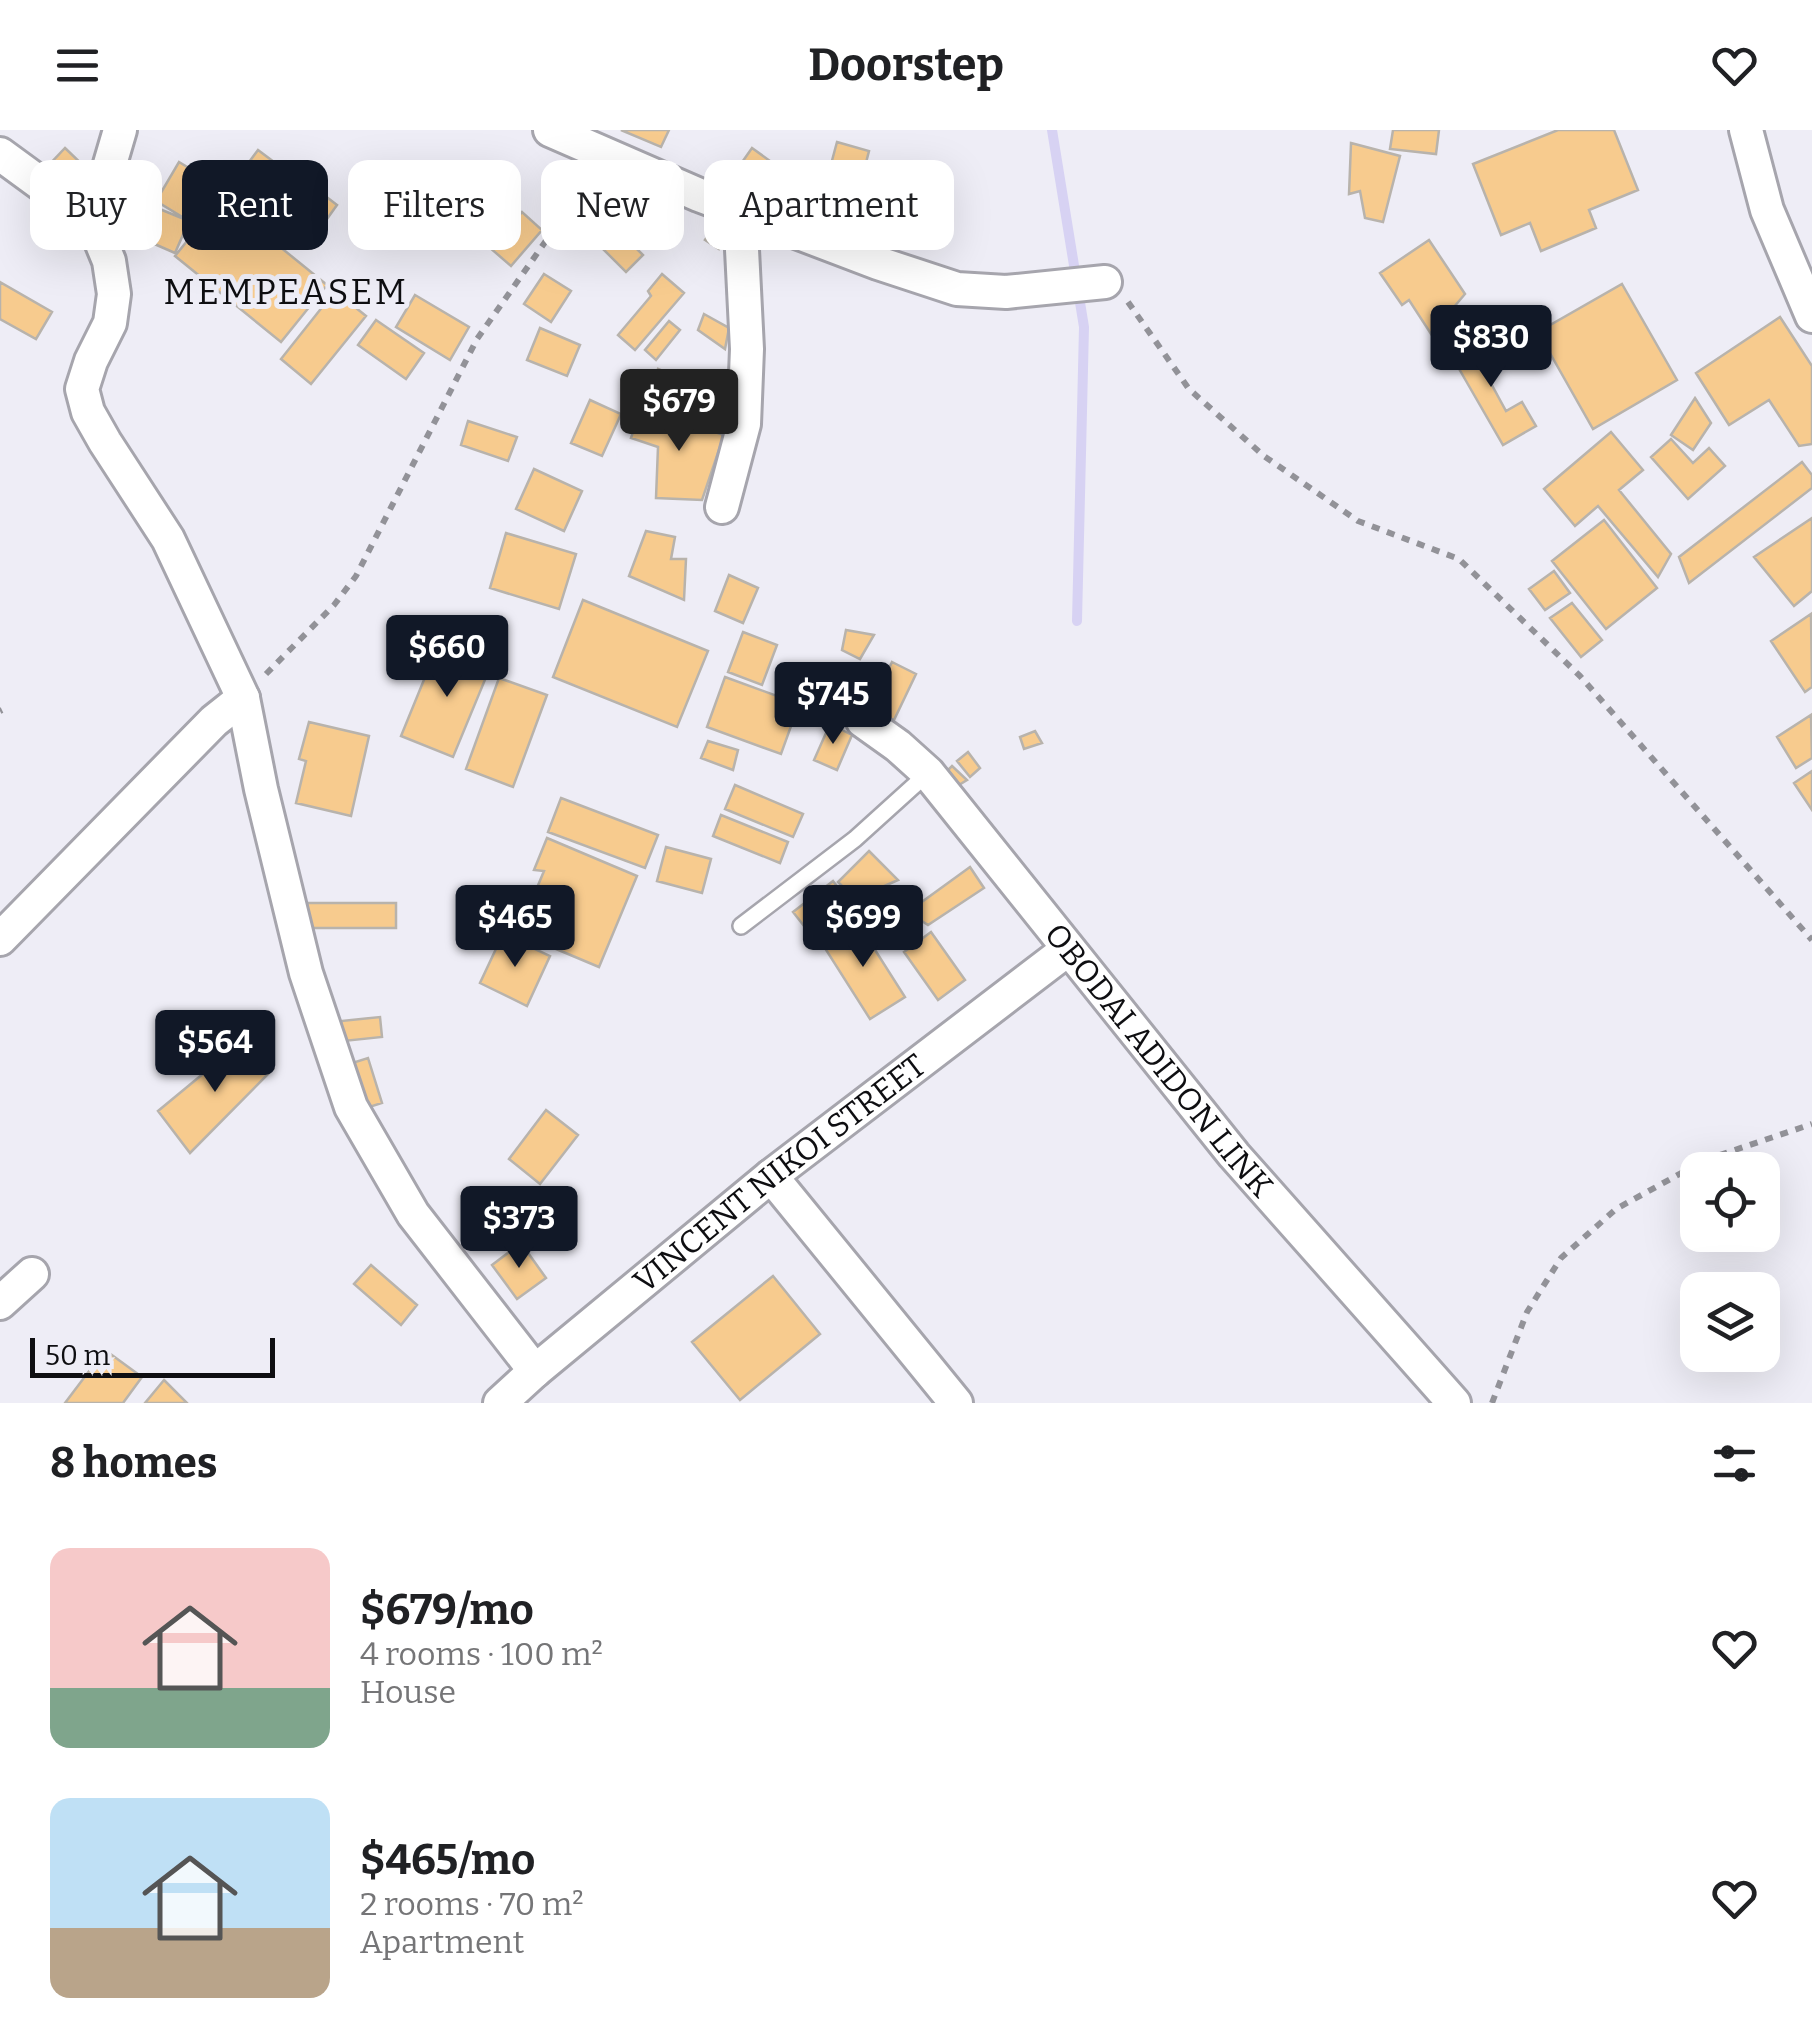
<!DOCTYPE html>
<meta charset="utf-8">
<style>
body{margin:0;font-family:Bitter,serif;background:#f6f6f6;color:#202124;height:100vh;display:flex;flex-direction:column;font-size:38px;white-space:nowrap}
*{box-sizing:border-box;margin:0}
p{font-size:32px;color:#757577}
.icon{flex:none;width:55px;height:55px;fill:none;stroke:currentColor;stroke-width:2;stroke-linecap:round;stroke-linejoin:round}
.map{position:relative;height:1273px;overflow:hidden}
.details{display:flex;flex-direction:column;background:#fff;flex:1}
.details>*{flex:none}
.top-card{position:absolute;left:30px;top:30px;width:1000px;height:90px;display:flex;gap:20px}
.fabs{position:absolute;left:1680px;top:1022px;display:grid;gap:20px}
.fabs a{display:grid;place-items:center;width:100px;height:100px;border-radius:20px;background:#fff;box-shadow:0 10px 40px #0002;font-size:50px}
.scale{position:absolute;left:30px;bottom:25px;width:245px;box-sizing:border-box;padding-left:10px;border:5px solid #0e0e11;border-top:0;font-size:28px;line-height:35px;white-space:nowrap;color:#0e0e11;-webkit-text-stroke:8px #eeedf6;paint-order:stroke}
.price{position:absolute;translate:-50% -85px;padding:0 22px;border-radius:10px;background:#111827;color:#fff;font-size:32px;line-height:65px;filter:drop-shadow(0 2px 5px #0008)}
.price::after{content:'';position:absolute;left:50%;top:60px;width:30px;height:22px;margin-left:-15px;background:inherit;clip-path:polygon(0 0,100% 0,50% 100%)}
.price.selected{background:#222;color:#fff}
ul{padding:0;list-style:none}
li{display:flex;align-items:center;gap:30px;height:250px;padding:0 50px}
li span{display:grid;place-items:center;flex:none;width:280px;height:200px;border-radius:20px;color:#555}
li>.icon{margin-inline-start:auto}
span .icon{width:120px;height:120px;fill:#fffc;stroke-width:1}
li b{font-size:42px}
h2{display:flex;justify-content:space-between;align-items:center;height:120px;padding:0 50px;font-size:42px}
.chip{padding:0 35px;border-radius:20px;background:#fff;box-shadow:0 10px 40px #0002;font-size:35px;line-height:90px}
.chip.selected{background:#111827;color:#fff}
header{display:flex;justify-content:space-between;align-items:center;height:130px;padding:0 50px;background:#fff;font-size:45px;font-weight:700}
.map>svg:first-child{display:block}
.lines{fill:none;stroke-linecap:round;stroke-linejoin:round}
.stream{stroke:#d7d2f3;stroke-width:10}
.building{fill:#f7cb8e;stroke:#b8b3ac;stroke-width:2.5}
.lane-casing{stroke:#a6a5ad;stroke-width:20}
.street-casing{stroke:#a6a5ad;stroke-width:38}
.path{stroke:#929298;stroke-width:6;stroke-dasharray:8 8;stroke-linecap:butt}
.lane{stroke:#fff;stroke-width:15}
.street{stroke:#fff;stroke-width:32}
.labels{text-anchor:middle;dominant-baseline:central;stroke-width:10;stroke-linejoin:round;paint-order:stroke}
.street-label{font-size:32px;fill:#0e0e11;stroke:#eeedf6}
.neighbourhood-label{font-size:35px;letter-spacing:2.5px;fill:#0e0e11;stroke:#eeedf6}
</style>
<header><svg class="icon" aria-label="menu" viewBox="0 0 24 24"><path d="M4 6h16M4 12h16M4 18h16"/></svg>Doorstep<svg class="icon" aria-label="heart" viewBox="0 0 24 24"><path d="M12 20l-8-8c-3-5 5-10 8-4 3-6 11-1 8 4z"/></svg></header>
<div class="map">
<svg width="1812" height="1273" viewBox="0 0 1812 1273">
<rect width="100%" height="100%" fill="#eeedf6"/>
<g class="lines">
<path class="stream" d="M 1052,0 L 1084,197 L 1077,491"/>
</g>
<path class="building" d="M 621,0 L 669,0 L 661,17 Z
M 1393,0 L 1439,0 L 1436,24 L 1390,19 Z
M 1558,0 L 1614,0 L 1638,60 L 1589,80 L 1596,98 L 1541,121 L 1530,93 L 1501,105 L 1473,34 Z
M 837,12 L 869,21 L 849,98 L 816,90 Z
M 1351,13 L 1400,26 L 1383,92 L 1365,88 L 1360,61 L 1349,64 Z
M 65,18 L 88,40 L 73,57 L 48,36 Z
M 752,18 L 770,31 L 756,51 L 738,38 Z
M 258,20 L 294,47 L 274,73 L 238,47 Z
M 179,32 L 212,52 L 189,91 L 156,71 Z
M 620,44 L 652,75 L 624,104 L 592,74 Z
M 478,48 L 493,54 L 484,76 L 509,98 L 522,82 L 542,100 L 511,136 L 459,91 Z
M 315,58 L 337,75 L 322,96 L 304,84 Z
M 221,69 L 327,155 L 281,212 L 175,126 Z
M 140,71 L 189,91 L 175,123 L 127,102 Z
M 717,93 L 730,102 L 719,119 L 705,110 Z
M 621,103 L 643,125 L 626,142 L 603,119 Z
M 1429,110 L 1465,164 L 1431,204 L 1409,170 L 1402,175 L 1380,143 Z
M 544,144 L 571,161 L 551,192 L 524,174 Z
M 662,144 L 684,163 L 635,220 L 618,205 L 651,166 L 648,161 Z
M 0,152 L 52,182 L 36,209 L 0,189 Z
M 1622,154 L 1677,250 L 1593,299 L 1538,202 Z
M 335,161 L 366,186 L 311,254 L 281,229 Z
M 415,165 L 469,197 L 450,230 L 396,197 Z
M 704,184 L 729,198 L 725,219 L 698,200 Z
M 1780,187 L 1812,236 L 1812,314 L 1799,316 L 1769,270 L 1729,295 L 1696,243 Z
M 376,190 L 424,223 L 406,249 L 358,215 Z
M 669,191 L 680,200 L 656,230 L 645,220 Z
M 540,198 L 580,215 L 567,246 L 527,230 Z
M 1477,199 L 1500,239 L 1487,246 L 1506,281 L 1522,272 L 1536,296 L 1503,315 L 1458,237 L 1467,231 L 1456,212 Z
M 658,239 L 689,252 L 680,272 L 650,259 Z
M 1695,268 L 1711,293 L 1693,320 L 1671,305 Z
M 590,270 L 621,284 L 602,326 L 571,313 Z
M 641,278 L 724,305 L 702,370 L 656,368 L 658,317 L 631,308 Z
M 468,291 L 517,307 L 508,331 L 461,315 Z
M 1611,302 L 1643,340 L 1619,360 L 1671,424 L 1658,447 L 1598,376 L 1575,396 L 1544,359 Z
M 1671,309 L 1693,333 L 1709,318 L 1725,336 L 1688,369 L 1651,327 Z
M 1802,332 L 1812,345 L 1812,358 L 1689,453 L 1679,427 Z
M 534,339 L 582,361 L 564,401 L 516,379 Z
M 1812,388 L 1812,461 L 1794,476 L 1754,427 Z
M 1604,390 L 1657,458 L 1606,499 L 1552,431 Z
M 646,401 L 675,407 L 671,429 L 686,429 L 684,470 L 629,446 Z
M 506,403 L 576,424 L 559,479 L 490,458 Z
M 1554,441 L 1570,463 L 1545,480 L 1529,459 Z
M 729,445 L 758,458 L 743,493 L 715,481 Z
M 583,470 L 708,521 L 677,597 L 553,547 Z
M 1572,473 L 1602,510 L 1581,527 L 1550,488 Z
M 1811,484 L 1812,557 L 1805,562 L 1771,511 Z
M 846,500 L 874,505 L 860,529 L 842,520 Z
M 743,502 L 777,515 L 762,555 L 728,542 Z
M 437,518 L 468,531 L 473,519 L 494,528 L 453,627 L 401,606 Z
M 892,532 L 916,544 L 894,590 L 870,578 Z
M 808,542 L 849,561 L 837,587 L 796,568 Z
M 725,547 L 799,574 L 781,624 L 707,597 Z
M 499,548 L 547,565 L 513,657 L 466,639 Z
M 1811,585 L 1812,628 L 1796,638 L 1777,607 Z
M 309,592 L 369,606 L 351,686 L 296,673 L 306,631 L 299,629 Z
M 830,594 L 852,605 L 837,640 L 814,630 Z
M 1035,601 L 1042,613 L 1024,619 L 1020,607 Z
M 708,611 L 738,620 L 733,640 L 701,628 Z
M 968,622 L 980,638 L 970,647 L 957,631 Z
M 952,636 L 967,650 L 954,658 L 942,646 Z
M 1812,641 L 1812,680 L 1794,653 Z
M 735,655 L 803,684 L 793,707 L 725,679 Z
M 561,668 L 658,705 L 645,738 L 548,702 Z
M 721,685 L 788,712 L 780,733 L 713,706 Z
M 547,708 L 637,746 L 599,837 L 518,803 L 544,741 L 534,740 Z
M 666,717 L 711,729 L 702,763 L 657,751 Z
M 869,721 L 898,750 L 855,769 L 838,752 Z
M 970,737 L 984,758 L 928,795 L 908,782 Z
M 833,751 L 854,778 L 815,810 L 793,782 Z
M 307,773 L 396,773 L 396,798 L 307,798 Z
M 856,790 L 905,867 L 870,889 L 821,812 Z
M 931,802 L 965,850 L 938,870 L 904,822 Z
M 503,804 L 550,826 L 527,876 L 480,853 Z
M 380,887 L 382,907 L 344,911 L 341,891 Z
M 244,910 L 273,939 L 190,1023 L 158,981 Z
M 368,928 L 382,973 L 363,979 L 349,934 Z
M 546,980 L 578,1005 L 540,1054 L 509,1029 Z
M 521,1113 L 546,1148 L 517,1169 L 492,1135 Z
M 371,1135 L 417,1175 L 401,1195 L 354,1154 Z
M 773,1146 L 820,1204 L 740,1270 L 692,1212 Z
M 105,1220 L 142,1247 L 123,1273 L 65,1273 Z
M 164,1250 L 187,1273 L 145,1273 Z"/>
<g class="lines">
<g class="lane-casing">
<path id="lane" d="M 741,796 L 855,709 L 928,643"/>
</g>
<g class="street-casing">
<g id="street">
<path d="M 550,0 L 699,65 L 878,133 L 957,159 L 1006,162 L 1105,152"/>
<path d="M 1746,0 L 1767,80 L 1812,186"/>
<path d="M 0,24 L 93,92 L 109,131 L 114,164 L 110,193 L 91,231 L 82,259 L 88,282 L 105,312 L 168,409 L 243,568 L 261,659 L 306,843 L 351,977 L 413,1084 L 535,1241"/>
<path d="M 93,92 L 120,0"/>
<path d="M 722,377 L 744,294 L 747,219 L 740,80"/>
<path id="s1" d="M 863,591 L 898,616 L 928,643 L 1234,1025 L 1454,1273"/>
<path d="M 0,809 L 214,591 L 243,568"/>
<path d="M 771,1046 L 956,1273"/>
<path d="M 0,1173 L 32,1144"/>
<path id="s2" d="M 500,1273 L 535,1241 L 771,1046 L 1067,820"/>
</g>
</g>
<path class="path" d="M 1128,172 L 1189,259 L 1264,326 L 1358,391 L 1459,429 L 1580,546 L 1812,810
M 266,544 L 334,475 L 356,446 L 477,209 L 588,51
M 0,581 L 2,580
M 1492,1273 L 1527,1182 L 1561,1128 L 1616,1079 L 1705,1030 L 1812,994"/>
<use href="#lane" class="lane"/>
<use href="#street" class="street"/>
</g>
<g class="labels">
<g class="street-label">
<text stroke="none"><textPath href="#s1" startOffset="452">OBODAI ADIDON LINK</textPath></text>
<text stroke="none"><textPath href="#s2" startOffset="362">VINCENT NIKOI STREET</textPath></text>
</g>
<g class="neighbourhood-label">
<text x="286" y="162">MEMPEASEM</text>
</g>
</g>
</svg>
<div class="fabs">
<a><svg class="icon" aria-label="locate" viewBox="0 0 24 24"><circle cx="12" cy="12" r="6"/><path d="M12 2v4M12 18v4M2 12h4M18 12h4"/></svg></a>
<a><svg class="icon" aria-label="layers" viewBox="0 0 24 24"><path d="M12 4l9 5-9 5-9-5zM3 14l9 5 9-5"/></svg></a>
</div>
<div class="scale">50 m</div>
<b class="price" style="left:1491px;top:260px">$830</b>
<b class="price selected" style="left:679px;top:324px">$679</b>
<b class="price" style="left:447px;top:570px">$660</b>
<b class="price" style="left:833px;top:617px">$745</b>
<b class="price" style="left:515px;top:840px">$465</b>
<b class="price" style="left:863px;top:840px">$699</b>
<b class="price" style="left:215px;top:965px">$564</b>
<b class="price" style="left:519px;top:1141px">$373</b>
<div class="top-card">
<a class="chip">Buy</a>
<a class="chip selected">Rent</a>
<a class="chip">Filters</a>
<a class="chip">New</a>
<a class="chip">Apartment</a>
</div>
</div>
<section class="details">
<h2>8 homes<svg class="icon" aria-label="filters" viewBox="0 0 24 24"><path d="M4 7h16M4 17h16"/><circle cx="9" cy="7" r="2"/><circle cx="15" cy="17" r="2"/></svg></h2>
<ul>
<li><span style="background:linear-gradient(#f6c9c9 70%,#7fa58c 0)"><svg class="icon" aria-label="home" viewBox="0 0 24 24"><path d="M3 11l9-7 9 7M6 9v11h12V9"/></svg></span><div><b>$679/mo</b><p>4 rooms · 100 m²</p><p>House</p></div><svg class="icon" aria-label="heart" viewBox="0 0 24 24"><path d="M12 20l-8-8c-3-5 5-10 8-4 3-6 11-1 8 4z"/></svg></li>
<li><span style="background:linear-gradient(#bfe0f5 65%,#b9a48a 0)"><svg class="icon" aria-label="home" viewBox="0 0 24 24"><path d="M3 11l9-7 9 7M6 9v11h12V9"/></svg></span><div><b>$465/mo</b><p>2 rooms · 70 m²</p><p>Apartment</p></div><svg class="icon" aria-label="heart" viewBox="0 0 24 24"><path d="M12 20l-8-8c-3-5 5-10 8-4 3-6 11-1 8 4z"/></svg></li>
</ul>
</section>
